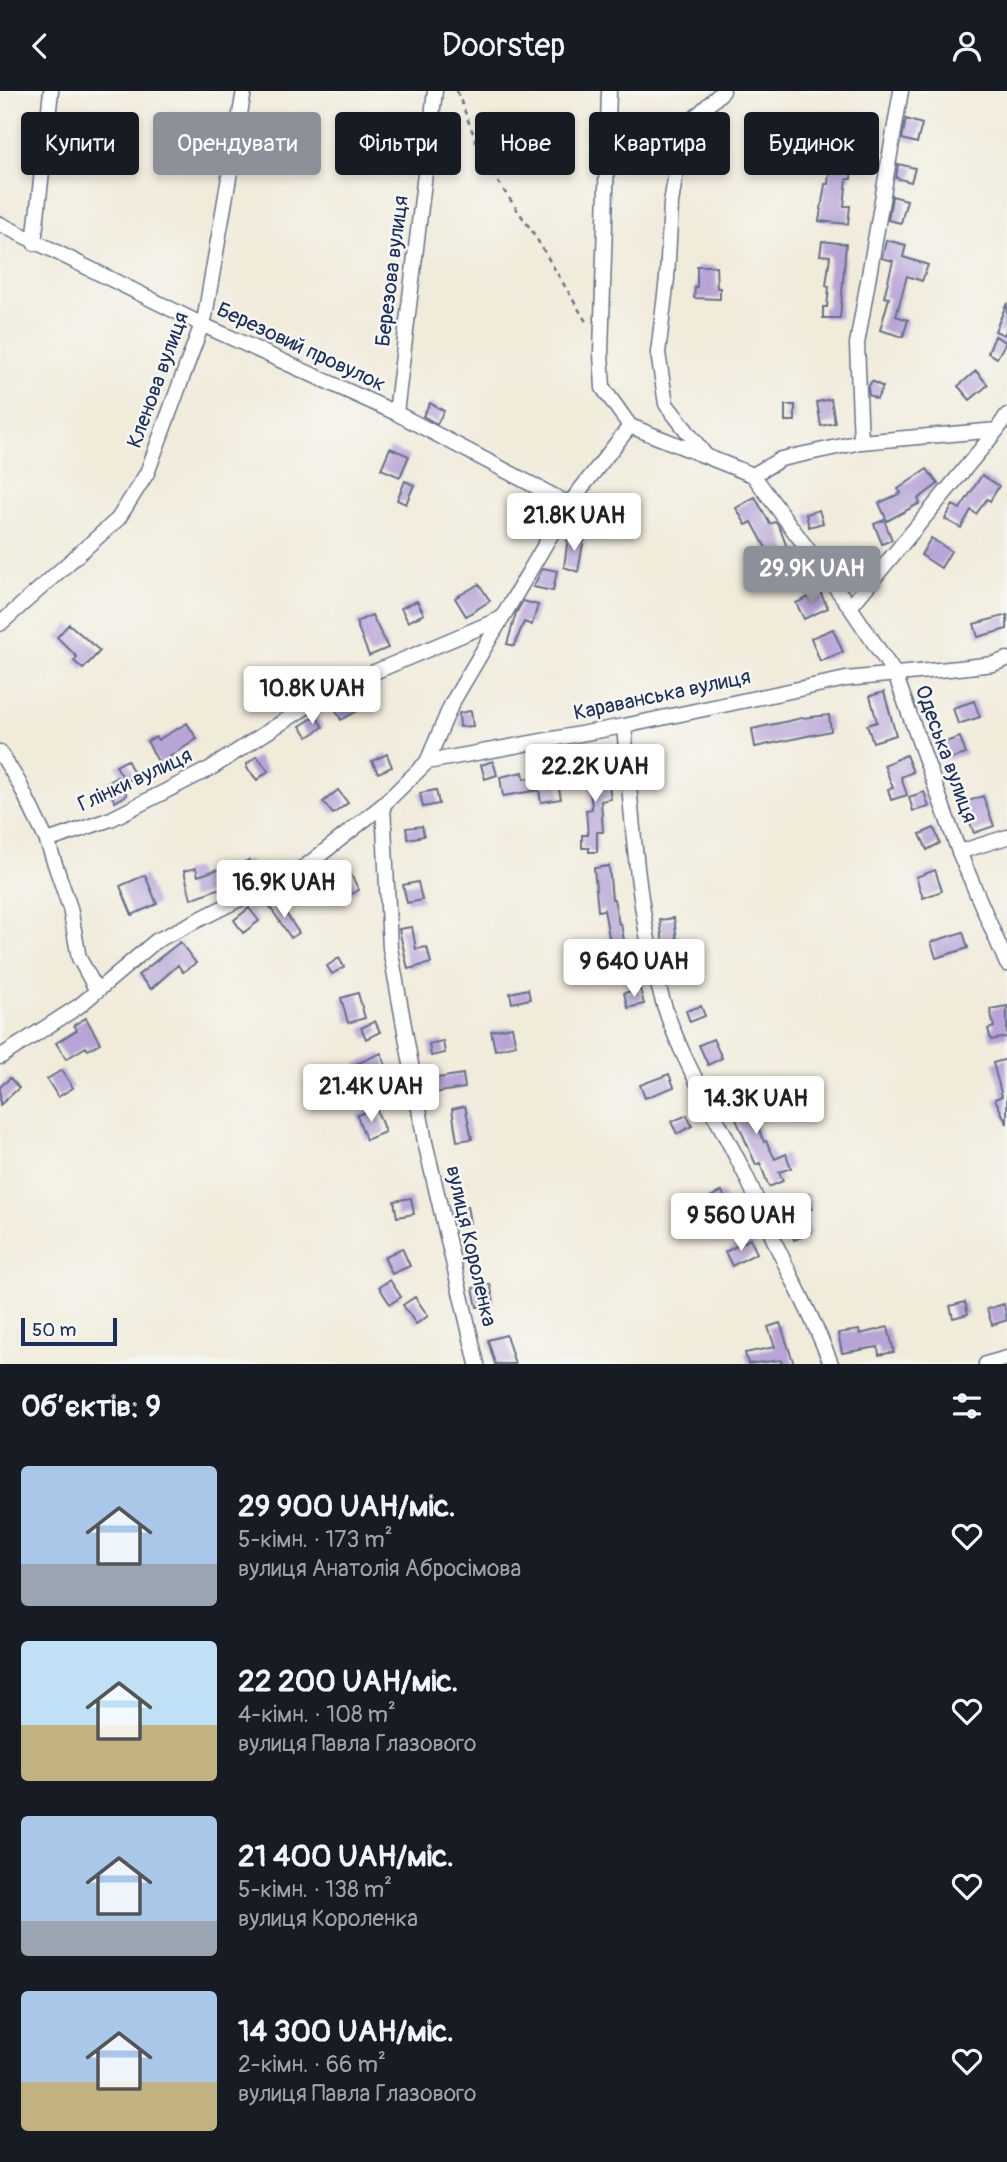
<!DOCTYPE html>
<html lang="uk">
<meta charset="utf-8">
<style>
body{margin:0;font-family:Pangolin,sans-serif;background:#242831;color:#f1f3f6;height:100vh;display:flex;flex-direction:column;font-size:26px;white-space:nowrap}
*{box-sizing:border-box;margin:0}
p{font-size:23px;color:#9ea1a6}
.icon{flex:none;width:38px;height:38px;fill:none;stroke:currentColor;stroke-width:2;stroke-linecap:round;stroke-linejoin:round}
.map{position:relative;height:1273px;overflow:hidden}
.side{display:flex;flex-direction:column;background:#171b24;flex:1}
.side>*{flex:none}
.top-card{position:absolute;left:21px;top:21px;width:966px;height:63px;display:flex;gap:14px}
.scale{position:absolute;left:21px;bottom:18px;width:96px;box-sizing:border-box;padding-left:7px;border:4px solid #1b2f5e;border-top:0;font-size:19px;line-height:24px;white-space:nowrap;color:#1b2f5e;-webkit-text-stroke:5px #f6f6f2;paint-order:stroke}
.price{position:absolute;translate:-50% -60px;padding:0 16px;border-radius:7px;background:#fff;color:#222;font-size:23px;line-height:46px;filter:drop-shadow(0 2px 4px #0008)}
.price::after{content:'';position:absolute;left:50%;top:42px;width:21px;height:16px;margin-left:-10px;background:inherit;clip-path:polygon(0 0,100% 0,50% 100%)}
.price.on{background:#8c9099;color:#fff}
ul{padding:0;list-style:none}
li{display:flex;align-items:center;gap:21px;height:175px;padding:0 21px}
li span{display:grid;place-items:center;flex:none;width:196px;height:140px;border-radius:7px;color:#555}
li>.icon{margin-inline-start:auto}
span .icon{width:84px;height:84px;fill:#fffc;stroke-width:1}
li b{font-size:30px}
h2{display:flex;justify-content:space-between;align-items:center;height:84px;padding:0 21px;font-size:30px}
.chip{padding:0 24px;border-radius:7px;background:#171b24;box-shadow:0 4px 10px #0003;font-size:24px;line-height:63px}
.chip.on{background:#8c9099;color:#fff}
header{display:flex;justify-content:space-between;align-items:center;height:91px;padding:0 21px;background:#171b24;font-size:32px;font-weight:600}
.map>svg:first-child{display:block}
.building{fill:#b8a4d7}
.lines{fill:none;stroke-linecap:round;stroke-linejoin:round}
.minor-casing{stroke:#667189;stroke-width:17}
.path{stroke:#667189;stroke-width:2.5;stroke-dasharray:5 5;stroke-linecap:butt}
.minor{stroke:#fff;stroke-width:14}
.labels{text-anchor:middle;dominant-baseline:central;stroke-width:5;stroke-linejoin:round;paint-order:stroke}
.street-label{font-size:21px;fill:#1b2f5e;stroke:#f6f6f2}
</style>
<header><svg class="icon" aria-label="back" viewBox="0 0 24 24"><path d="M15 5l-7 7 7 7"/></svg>Doorstep<svg class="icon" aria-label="person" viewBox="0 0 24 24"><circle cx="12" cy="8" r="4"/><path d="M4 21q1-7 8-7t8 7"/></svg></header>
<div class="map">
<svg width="1007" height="1273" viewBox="0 0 1007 1273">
<rect width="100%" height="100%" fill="#f6f6f2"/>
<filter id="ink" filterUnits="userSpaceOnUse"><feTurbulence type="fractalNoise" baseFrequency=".0143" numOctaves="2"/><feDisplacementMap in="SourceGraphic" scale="14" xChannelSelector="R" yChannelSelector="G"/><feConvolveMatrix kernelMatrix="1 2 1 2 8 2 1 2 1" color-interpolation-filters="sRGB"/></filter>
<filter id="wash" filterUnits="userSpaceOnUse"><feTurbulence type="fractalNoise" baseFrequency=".00686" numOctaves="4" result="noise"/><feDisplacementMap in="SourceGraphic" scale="28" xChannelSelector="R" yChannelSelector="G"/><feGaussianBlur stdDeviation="1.57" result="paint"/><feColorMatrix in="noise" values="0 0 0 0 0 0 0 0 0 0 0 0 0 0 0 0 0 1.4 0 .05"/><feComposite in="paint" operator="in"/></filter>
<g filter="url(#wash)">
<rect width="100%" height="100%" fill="#f1ebda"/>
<g id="blocks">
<path class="building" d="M 906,28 L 922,33 L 917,52 L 902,48 Z
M 830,69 L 852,70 L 851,88 L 847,88 L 844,115 L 850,115 L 848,133 L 819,130 L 825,93 L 828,93 Z
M 898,73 L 915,77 L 911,91 L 896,87 Z
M 892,105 L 907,109 L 901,132 L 888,129 Z
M 886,149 L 906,154 L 903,166 L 928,174 L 922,190 L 907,185 L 896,225 L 908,229 L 903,246 L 880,239 L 889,207 L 884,206 L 893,170 L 882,167 Z
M 822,150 L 846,153 L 840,227 L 823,227 L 823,216 L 827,216 L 829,196 L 826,195 L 830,165 L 820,164 Z
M 697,175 L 716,175 L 717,197 L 720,197 L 720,208 L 694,207 L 695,196 L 697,196 Z
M 1007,212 L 1007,238 L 1004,244 L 995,240 Z
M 995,245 L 1006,251 L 997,267 L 988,262 Z
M 976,280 L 988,294 L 970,309 L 958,295 Z
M 872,290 L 883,296 L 877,308 L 869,304 L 868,296 Z
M 831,308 L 835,332 L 821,335 L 817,311 Z
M 430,312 L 444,320 L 437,333 L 423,325 Z
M 785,314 L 795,314 L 795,330 L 785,330 Z
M 390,357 L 409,365 L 400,386 L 381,378 Z
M 927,378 L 938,393 L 918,408 L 920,412 L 887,430 L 879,412 L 901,402 L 898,398 Z
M 982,384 L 999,395 L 990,410 L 987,408 L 976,423 L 971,419 L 961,437 L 945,428 L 953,414 L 960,418 Z
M 405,390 L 414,394 L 406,413 L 397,409 Z
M 755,406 L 770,433 L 775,431 L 779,435 L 789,462 L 769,471 L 764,458 L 766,457 L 752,431 L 746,434 L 736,417 Z
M 592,407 L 612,412 L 608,429 L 588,424 Z
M 819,419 L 823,432 L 809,436 L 806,423 Z
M 884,429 L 892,449 L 882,453 L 874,433 Z
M 568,446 L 584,447 L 578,481 L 564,476 Z
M 931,447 L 951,460 L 941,477 L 921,464 Z
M 853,464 L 864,479 L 844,492 L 834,477 Z
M 543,477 L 557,480 L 553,500 L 533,496 Z
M 479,493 L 490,510 L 466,525 L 455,507 Z
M 820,501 L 828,517 L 804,528 L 796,512 Z
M 417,510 L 424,523 L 408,531 L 401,517 Z
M 523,510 L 538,514 L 532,534 L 524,531 L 514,555 L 507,553 L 516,522 Z
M 372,524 L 388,557 L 369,565 L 356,531 Z
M 1007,524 L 1007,538 L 978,546 L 974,533 Z
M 69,533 L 100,560 L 83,578 L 74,570 L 77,566 L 57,546 Z
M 833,538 L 843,561 L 820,570 L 811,547 Z
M 284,588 L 292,602 L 277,611 L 269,597 Z
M 884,601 L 896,644 L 873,651 L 867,634 L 877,631 L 870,605 Z
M 350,607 L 357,620 L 341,629 L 334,616 Z
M 974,610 L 980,626 L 958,633 L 953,617 Z
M 471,620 L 473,635 L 460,636 L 459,622 Z
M 829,624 L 831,640 L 755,656 L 752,638 L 802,627 Z
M 316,625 L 323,636 L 308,646 L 300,635 Z
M 187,632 L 197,648 L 169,666 L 171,670 L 161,676 L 147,650 L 156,646 L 158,649 Z
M 960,646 L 966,663 L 942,670 L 937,654 Z
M 387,663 L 392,676 L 378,682 L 372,670 Z
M 906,664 L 913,681 L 901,686 L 907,704 L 891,709 L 888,698 L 893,697 L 884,674 Z
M 257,665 L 268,680 L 257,689 L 247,677 L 247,673 Z
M 600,666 L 605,695 L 609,694 L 611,708 L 601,710 L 603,741 L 597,741 L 597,761 L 589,761 L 589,757 L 582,757 L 582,744 L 588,744 L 586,719 L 592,718 L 587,668 Z
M 127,669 L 136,686 L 126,691 L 116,675 Z
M 493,670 L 497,684 L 485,688 L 481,674 Z
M 523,681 L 524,688 L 556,682 L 561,708 L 541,711 L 539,699 L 503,705 L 500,686 Z
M 117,686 L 127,704 L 115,711 L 105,693 Z
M 338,699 L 348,712 L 333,723 L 323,711 Z
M 436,699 L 439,713 L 423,716 L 420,702 Z
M 924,701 L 929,716 L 913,720 L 909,706 Z
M 983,705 L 994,735 L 974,742 L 963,712 Z
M 422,735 L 424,745 L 408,748 L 406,737 Z
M 934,737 L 940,752 L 927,759 L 920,743 Z
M 249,769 L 255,784 L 191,808 L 184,780 L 196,777 L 198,785 L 222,777 L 223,780 Z
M 609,775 L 612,808 L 614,808 L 619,833 L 621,833 L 627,865 L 638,863 L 640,877 L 612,882 L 610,868 L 613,867 L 604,819 L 598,820 L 594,777 Z
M 935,779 L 942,800 L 923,807 L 916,786 Z
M 349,780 L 359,799 L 343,807 L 333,788 Z
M 145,784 L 157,813 L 132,824 L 120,795 Z
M 418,791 L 422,809 L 407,812 L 403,794 Z
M 292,793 L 300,806 L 291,811 L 283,797 Z
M 278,810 L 299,842 L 291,847 L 270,816 Z
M 249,817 L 259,830 L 243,842 L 234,829 Z
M 674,827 L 678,858 L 685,857 L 687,869 L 663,873 L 660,861 L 664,861 L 660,829 Z
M 412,836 L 416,858 L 427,856 L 431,872 L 408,878 L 399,838 Z
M 963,841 L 968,857 L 936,867 L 931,851 Z
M 180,851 L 196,872 L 183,881 L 178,874 L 151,898 L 138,884 Z
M 339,867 L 344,876 L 332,883 L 327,875 Z
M 528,898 L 530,908 L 512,912 L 510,902 Z
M 640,898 L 644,913 L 628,917 L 624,902 Z
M 358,902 L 365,927 L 348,932 L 341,907 Z
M 701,915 L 705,925 L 690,931 L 686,920 Z
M 1007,915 L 1007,946 L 991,949 L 988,938 L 994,936 L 990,918 Z
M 86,927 L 100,952 L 88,959 L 86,956 L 66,968 L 56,952 L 77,939 L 74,934 Z
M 375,930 L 380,941 L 366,948 L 361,937 Z
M 512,936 L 516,954 L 495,959 L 491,940 Z
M 713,948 L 722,967 L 708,974 L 699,954 Z
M 443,950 L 445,962 L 431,965 L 429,953 Z
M 381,962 L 386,975 L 361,986 L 356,973 Z
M 1007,968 L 1007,1033 L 995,1008 L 1002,1005 L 993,972 Z
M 62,979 L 73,997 L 58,1006 L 47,988 Z
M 463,983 L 465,997 L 433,1002 L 431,988 Z
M 669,983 L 674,996 L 645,1007 L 640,994 Z
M 10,987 L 19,997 L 0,1014 L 0,996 Z
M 751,992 L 757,1011 L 749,1013 L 764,1051 L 766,1050 L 775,1068 L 786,1063 L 791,1077 L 779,1081 L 783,1090 L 769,1096 L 760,1072 L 756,1074 L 733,1021 L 725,1024 L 720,1013 L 742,1003 L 740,996 Z
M 465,1015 L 472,1048 L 457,1050 L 452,1018 Z
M 376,1017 L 385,1041 L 366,1049 L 357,1024 Z
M 687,1024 L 692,1035 L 677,1043 L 671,1031 Z
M 722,1100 L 729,1117 L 712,1126 L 703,1110 Z
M 809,1103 L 812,1118 L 802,1120 L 811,1142 L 794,1149 L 785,1124 L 774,1126 L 769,1111 Z
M 411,1107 L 414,1123 L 397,1126 L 394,1110 Z
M 467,1115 L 470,1132 L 458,1134 L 455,1117 Z
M 750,1148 L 757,1162 L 732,1175 L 725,1161 Z
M 402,1157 L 410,1175 L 392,1183 L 384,1166 Z
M 390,1189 L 401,1206 L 390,1213 L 379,1196 Z
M 490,1193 L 494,1212 L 477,1216 L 473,1197 Z
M 415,1206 L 428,1225 L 416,1233 L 403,1214 Z
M 965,1211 L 968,1223 L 953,1227 L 950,1215 Z
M 1004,1213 L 1007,1229 L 992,1234 L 987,1218 Z
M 780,1232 L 794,1273 L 782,1273 L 781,1269 L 748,1273 L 745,1262 L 775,1256 L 768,1236 Z
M 888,1236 L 894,1261 L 879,1264 L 878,1256 L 842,1262 L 838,1242 L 859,1239 L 860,1243 Z
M 506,1244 L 515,1273 L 495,1273 L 488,1249 Z"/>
</g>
</g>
<g filter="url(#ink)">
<use href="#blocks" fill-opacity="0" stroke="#667189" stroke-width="2"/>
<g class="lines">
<g class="minor-casing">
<path id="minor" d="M 609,0 L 601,262 L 603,297 L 630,335 L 753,384
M 0,133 L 201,233 L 396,322 L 569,413
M 34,152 L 51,0
M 396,322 L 435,0
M 861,351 L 857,253 L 901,0
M 706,365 L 666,313 L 658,262 L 667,187 L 671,112 L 683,38 L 723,0
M 753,384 L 850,516 L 895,583 L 959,761 L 1007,873
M 753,384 L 781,368 L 861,351 L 997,339
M 850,516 L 997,339 L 1007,324
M 0,533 L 118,428 L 147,382 L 205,225 L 244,0
M 624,635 C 632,722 636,812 659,897 C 676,961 712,1017 741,1075 C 755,1102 765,1130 778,1158 C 796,1196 816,1233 831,1273
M 0,661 L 19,692 L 47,750 L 70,817 L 79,867 L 97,900
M 427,671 L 452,612 L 569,413 L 630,335
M 383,714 L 390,857 L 425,1051 L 477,1273
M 47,750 L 111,728 L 211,677 L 334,598 L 500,528
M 959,761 L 1007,746
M 0,966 L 79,915 L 156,850 L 306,775 L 383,714 L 427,671 L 624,635 L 846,588 L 959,577 L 993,573 L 1007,568
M 986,1273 L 1007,1267"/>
</g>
<path class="path" d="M 457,0 L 484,71 L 532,140 L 588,234"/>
<use href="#minor" class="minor"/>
</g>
</g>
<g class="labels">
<g class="street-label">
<text transform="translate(392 180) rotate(-83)">Березова вулиця</text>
<text transform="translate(301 256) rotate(25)">Березовий провулок</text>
<text transform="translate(158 289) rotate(-70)">Кленова вулиця</text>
<text transform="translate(662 604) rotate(-12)">Караванська вулиця</text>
<text transform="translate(946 663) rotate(70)">Одеська вулиця</text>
<text transform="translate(135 689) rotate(-25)">Глінки вулиця</text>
<text transform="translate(471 1155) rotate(77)">вулиця Короленка</text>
</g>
</g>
</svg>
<div class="scale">50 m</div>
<b class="price" style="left:574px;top:462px">21.8K UAH</b>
<b class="price on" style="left:812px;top:515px">29.9K UAH</b>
<b class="price" style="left:312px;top:635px">10.8K UAH</b>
<b class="price" style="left:595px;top:713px">22.2K UAH</b>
<b class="price" style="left:284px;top:829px">16.9K UAH</b>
<b class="price" style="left:634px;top:908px">9 640 UAH</b>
<b class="price" style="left:371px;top:1033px">21.4K UAH</b>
<b class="price" style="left:756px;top:1045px">14.3K UAH</b>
<b class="price" style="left:741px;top:1162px">9 560 UAH</b>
<div class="top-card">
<a class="chip">Купити</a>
<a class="chip on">Орендувати</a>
<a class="chip">Фільтри</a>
<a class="chip">Нове</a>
<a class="chip">Квартира</a>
<a class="chip">Будинок</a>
</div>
</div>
<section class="side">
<h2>Об’єктів: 9<svg class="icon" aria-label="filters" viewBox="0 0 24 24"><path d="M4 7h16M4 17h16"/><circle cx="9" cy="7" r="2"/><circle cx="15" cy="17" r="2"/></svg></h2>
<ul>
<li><span style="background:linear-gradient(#a9c7e8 70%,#9aa5b1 0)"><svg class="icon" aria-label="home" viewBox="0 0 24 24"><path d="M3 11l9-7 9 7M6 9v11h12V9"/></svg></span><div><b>29 900 UAH/міс.</b><p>5-кімн. · 173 m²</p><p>вулиця Анатолія Абросімова</p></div><svg class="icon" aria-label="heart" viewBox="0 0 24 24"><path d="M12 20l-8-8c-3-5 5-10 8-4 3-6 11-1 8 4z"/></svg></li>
<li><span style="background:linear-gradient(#bfe0f5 60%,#c2b280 0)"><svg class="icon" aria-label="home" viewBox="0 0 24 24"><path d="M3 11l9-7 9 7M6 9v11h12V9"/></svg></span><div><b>22 200 UAH/міс.</b><p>4-кімн. · 108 m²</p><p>вулиця Павла Глазового</p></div><svg class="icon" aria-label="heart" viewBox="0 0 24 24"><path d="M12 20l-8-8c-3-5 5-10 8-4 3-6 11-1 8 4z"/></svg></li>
<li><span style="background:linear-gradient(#a9c7e8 75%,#9aa5b1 0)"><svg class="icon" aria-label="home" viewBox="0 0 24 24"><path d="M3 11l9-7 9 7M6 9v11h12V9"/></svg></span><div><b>21 400 UAH/міс.</b><p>5-кімн. · 138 m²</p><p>вулиця Короленка</p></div><svg class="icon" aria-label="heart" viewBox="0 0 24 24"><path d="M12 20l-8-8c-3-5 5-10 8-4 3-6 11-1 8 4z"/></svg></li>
<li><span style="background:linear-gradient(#a9c7e8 65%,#c2b280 0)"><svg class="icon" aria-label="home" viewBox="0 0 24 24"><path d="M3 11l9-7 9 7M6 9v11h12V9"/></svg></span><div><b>14 300 UAH/міс.</b><p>2-кімн. · 66 m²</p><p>вулиця Павла Глазового</p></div><svg class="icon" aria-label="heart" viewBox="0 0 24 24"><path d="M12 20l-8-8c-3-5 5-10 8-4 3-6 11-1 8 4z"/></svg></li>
</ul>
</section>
